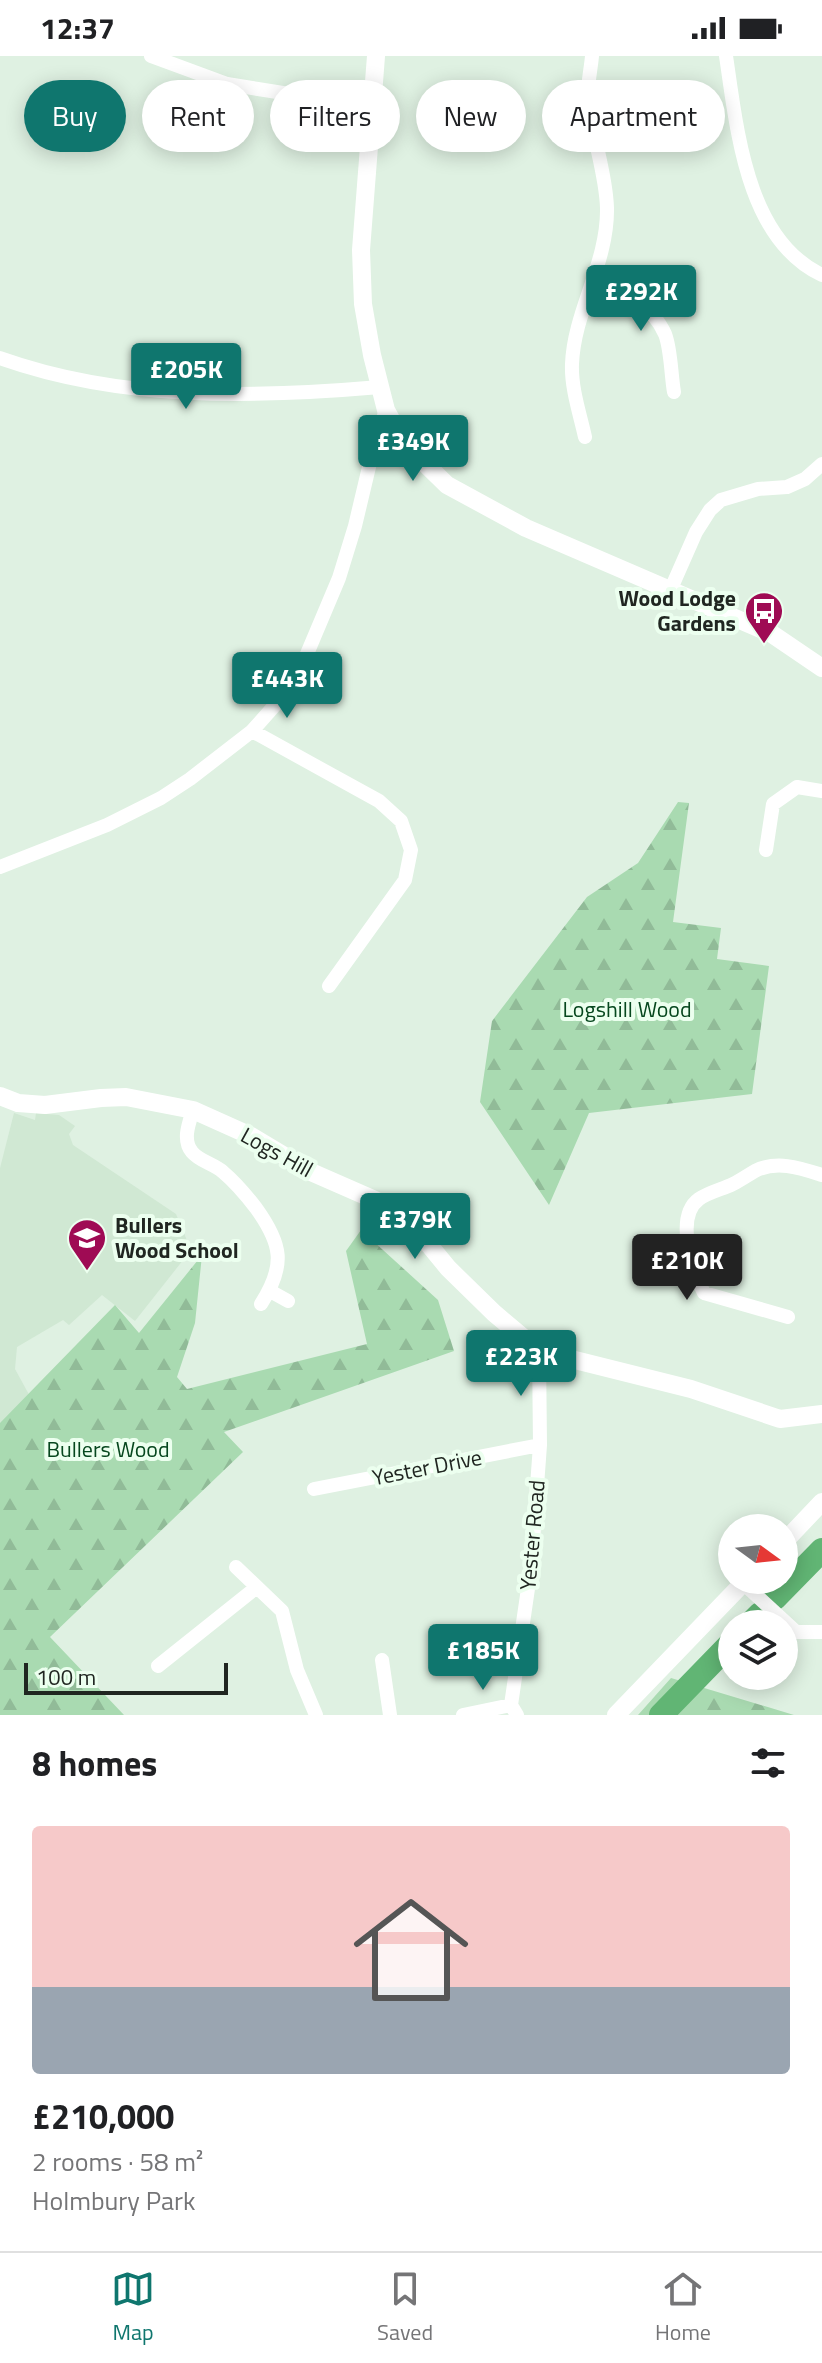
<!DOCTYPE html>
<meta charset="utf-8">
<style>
body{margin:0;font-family:"Titillium Web",sans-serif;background:#f2f2f2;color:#202124;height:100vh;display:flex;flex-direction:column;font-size:30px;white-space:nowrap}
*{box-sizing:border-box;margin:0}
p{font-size:26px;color:#757577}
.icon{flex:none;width:44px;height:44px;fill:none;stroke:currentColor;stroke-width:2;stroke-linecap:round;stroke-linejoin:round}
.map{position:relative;height:1659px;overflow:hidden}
.panel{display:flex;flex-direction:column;background:#fff;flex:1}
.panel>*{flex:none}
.banner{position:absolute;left:24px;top:24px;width:774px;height:72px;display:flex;gap:16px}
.needle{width:52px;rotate:105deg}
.controls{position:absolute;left:718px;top:1458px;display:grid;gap:16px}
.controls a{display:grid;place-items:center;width:80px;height:80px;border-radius:50%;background:#fff;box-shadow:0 4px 20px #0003;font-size:40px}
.scale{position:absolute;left:24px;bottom:20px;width:204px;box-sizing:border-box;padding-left:8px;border:4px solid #202621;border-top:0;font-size:22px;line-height:28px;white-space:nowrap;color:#202621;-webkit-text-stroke:6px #ecffef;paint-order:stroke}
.price{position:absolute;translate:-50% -68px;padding:0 18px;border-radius:8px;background:#0f766e;color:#fff;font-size:26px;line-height:52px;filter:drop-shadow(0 2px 4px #0008)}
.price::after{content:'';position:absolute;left:50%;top:48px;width:24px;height:18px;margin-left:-12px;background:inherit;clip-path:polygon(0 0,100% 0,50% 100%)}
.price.selected{background:#222;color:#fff}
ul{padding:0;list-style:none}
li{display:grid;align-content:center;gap:16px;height:424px;padding:0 32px}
li span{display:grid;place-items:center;height:248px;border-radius:8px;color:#555}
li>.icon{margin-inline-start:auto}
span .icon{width:144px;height:144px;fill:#fffc;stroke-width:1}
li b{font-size:34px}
h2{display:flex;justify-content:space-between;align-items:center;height:96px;padding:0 32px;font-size:34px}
.pill{padding:0 28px;border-radius:36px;background:#fff;box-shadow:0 4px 20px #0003;font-size:28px;line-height:72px}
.pill.selected{background:#0f766e;color:#fff}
.status{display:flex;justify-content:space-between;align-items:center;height:56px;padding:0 40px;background:#fff;direction:ltr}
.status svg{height:22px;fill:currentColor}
.tab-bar{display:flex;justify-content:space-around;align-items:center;height:112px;border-top:2px solid #e0e0e0;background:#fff;font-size:22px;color:#757577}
.tab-bar a{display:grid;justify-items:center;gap:4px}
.tab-bar .selected{color:#0f766e}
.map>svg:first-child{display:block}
.built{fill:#d0e8d3}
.forest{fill:url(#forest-firs)}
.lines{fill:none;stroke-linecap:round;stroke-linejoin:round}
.river{stroke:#61b574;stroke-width:24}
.minor{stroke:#fff;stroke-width:14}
.tertiary{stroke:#fff;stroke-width:18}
.labels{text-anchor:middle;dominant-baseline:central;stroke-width:8;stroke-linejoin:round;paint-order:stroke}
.poi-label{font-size:22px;font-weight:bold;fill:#202621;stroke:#ecffef;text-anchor:end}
.park-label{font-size:22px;fill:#06471e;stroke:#ecffef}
.street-label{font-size:22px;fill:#202621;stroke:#ecffef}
</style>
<div class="status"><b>12:37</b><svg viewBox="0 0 49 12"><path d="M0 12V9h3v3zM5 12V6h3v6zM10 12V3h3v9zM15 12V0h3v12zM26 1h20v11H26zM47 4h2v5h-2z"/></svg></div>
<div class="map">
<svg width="822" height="1659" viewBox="0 0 822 1659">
<defs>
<pattern id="forest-firs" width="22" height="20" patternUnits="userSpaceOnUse" patternTransform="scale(2)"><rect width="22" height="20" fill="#a9dab1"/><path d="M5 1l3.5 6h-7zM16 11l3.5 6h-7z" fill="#91bb98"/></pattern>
</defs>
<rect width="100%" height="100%" fill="#dff1e2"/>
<path class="built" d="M 14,1057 L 35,1064 L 36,1057 L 59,1059 L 75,1070 L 69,1078 L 73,1089 L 176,1158 L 191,1194 L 135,1265 L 102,1239 L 69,1269 L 63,1264 L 17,1291 L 15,1313 L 38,1355 L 0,1378 L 0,1112 Z"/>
<path class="forest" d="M 678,746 L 689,747 L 673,866 L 721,872 L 717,903 L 769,910 L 752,1038 L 589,1057 L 549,1149 L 480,1046 L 492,965 L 587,841 L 638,807 Z
M 361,1174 L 438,1244 L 454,1295 L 224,1376 L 243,1396 L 50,1581 L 124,1659 L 0,1659 L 0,1367 L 115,1249 L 139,1277 L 202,1199 L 195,1267 L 177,1321 L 187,1333 L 367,1288 L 346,1195 Z
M 671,1622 L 794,1659 L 638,1659 Z"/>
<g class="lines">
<path class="river" d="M 775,1542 L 822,1494
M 750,1568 L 760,1558
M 661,1659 L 732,1586"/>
<path class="minor" d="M 151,0 L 227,28 L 371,51
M 726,0 C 737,73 746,183 822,219
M 595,225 C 623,236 651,247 665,278 C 671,293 671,319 674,336
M 0,302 C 121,345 253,342 380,331
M 585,381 C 580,358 571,332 572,308 C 574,255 608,207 607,152 C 606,114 590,76 588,37 C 588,25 591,12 592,0
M 374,390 L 404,387
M 670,535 L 696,476 L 710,454 L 721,444 L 758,433 L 787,431 L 805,423 L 822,408
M 252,675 L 379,745 L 401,765 L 411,794 L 405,824 L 329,930
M 766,794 L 773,748 L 797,731 L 822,735
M 0,811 L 107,769 L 161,742 L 190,723 L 252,675 L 283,640 L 304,605 L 339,522 L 355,470 L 374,390 L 386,354
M 193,1054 C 189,1067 182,1084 192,1096 C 199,1105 214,1108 223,1116 C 236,1127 246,1139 256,1152 C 282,1188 286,1209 261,1248
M 270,1235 L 288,1245
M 788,1261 L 704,1237 C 693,1216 674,1161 699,1143 C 709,1136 723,1133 733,1128 C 741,1124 748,1119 755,1115 C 777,1104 800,1112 822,1119
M 314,1433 L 540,1389
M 236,1511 L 282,1555 L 297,1614 L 316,1659
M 743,1527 L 796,1576 L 822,1576
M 382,1604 L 390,1659
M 158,1610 L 257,1531
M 463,1659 L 511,1649
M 517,1659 L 511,1649 L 531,1512 L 540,1389 L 539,1295"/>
<path class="tertiary" d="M 376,0 L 361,194 L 363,248 L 372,299 L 386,354 L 404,387 L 447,429 L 526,472 L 772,578 L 822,612
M 0,1040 L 18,1047 L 45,1049 L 101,1042 L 126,1041 L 193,1054 L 251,1080 L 311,1116 L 375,1144 L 407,1162 L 448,1212 L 494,1257 L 539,1295 L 691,1333 L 780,1363 L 822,1358
M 784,1486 L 822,1446
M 616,1659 L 746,1524"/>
</g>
<defs>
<g id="bus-pin" transform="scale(2)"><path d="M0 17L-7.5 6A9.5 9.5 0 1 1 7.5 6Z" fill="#9f0b54" stroke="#ecffef"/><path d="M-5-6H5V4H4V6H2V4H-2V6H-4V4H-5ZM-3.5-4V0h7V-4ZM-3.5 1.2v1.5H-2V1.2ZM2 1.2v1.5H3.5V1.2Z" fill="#fff"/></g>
<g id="school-pin" transform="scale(2)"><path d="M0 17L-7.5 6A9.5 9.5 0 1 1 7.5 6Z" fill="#9f0b54" stroke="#ecffef"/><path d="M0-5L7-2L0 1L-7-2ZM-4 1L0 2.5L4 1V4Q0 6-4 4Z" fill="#fff"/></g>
</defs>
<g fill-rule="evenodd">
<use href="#bus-pin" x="764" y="555"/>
<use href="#school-pin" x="87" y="1182"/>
</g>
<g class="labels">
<g class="poi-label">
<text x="736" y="542">Wood Lodge<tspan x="736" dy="25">Gardens</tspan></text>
<text x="115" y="1169" text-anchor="start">Bullers<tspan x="115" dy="25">Wood School</tspan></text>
</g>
<g class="park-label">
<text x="627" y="953">Logshill Wood</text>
<text x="108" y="1393">Bullers Wood</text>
</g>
<g class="street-label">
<text transform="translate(277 1096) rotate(29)">Logs Hill</text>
<text transform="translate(427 1411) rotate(-11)">Yester Drive</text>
<text transform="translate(532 1479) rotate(-85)">Yester Road</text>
</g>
</g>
</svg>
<div class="controls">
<a><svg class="needle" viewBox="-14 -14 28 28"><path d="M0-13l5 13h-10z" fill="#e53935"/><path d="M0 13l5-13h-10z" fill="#757577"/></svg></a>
<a><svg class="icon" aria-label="layers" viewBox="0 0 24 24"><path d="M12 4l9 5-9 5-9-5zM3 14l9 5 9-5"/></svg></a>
</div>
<div class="scale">100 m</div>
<b class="price" style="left:641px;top:277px">£292K</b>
<b class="price" style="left:186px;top:355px">£205K</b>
<b class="price" style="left:413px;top:427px">£349K</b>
<b class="price" style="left:287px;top:664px">£443K</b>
<b class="price" style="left:415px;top:1205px">£379K</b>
<b class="price selected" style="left:687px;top:1246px">£210K</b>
<b class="price" style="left:521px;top:1342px">£223K</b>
<b class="price" style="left:483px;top:1636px">£185K</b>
<div class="banner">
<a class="pill selected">Buy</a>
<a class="pill">Rent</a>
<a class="pill">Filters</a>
<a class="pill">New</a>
<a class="pill">Apartment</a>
</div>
</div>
<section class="panel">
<h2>8 homes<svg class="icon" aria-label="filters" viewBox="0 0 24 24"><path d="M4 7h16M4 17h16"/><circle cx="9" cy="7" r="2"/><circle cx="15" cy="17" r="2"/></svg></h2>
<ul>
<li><span style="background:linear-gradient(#f6c9c9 65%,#9aa5b1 0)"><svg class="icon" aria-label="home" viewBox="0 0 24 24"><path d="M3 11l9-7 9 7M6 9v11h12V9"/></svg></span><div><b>£210,000</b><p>2 rooms · 58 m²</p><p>Holmbury Park</p></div></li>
</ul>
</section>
<nav class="tab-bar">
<a class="selected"><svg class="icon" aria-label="map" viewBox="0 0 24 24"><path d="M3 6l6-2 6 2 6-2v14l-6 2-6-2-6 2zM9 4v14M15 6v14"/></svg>Map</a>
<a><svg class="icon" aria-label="saved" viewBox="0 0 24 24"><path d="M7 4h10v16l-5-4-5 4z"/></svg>Saved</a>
<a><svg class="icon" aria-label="home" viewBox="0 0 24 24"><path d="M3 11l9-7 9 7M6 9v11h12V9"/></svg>Home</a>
</nav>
